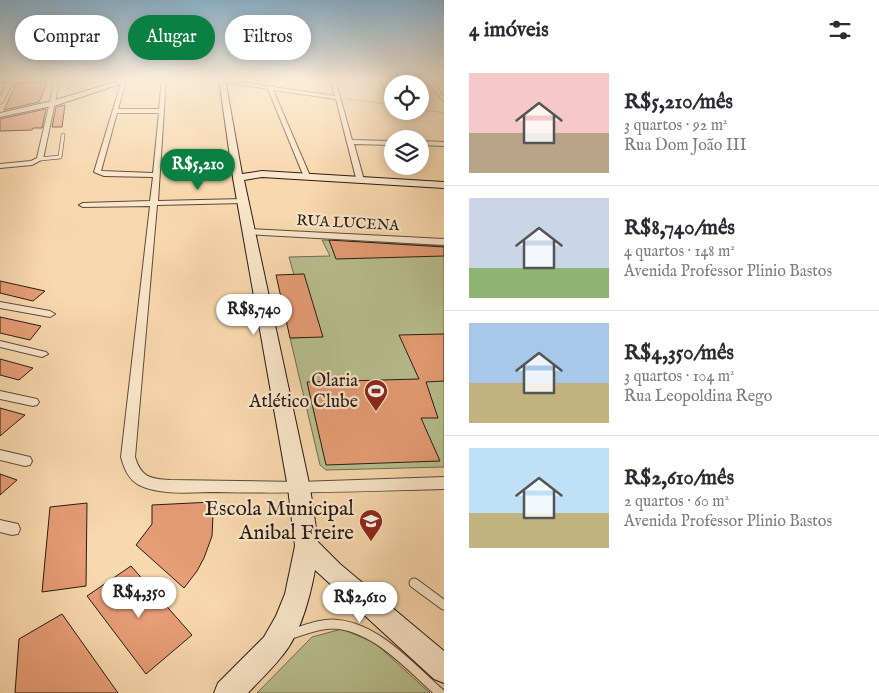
<!DOCTYPE html>
<html lang="pt">
<meta charset="utf-8">
<style>
body{margin:0;font-family:"IM FELL English",serif;background:#f7f7f7;color:#2b2b33;height:100vh;display:flex;flex-direction:column;font-size:19px;white-space:nowrap}
*{box-sizing:border-box;margin:0}
p{font-size:16px;color:#7c7c81}
.icon{flex:none;width:28px;height:28px;fill:none;stroke:currentColor;stroke-width:2;stroke-linecap:round;stroke-linejoin:round}
.map{position:relative;flex:1;overflow:hidden}
.panel{display:flex;flex-direction:column;background:#fff;width:435px}
.panel>*{flex:none}
.banner{position:absolute;left:15px;top:15px;width:354px;height:45px;display:flex;gap:10px}
.fabs{position:absolute;left:384px;top:75px;display:grid;gap:10px}
.fabs a{display:grid;place-items:center;width:45px;height:45px;border-radius:50%;background:#fff;box-shadow:0 2px 12px #0003;font-size:25px}
.price{position:absolute;translate:-50% -42px;padding:0 11px;border-radius:18px;background:#fff;color:#222;font-size:16px;line-height:32px;filter:drop-shadow(0 1px 2px #0008)}
.price::after{content:'';position:absolute;left:50%;top:30px;width:15px;height:11px;margin-left:-8px;background:inherit;clip-path:polygon(0 0,100% 0,50% 100%)}
.price.on{background:#0b8043;color:#fff}
ul{padding:0;list-style:none}
li{display:flex;align-items:center;gap:15px;height:125px;padding:0 25px}
li+li{border-top:1px solid #e1e1e2}
li span{display:grid;place-items:center;flex:none;width:140px;height:100px;border-radius:0px;color:#555}
li>.icon{margin-inline-start:auto}
span .icon{width:60px;height:60px;fill:#fffc;stroke-width:1}
li b{font-size:21px}
h2{display:flex;justify-content:space-between;align-items:center;height:60px;padding:0 25px;font-size:21px}
.pill{padding:0 18px;border-radius:22px;background:#fff;box-shadow:0 2px 12px #0003;font-size:18px;line-height:45px}
.pill.on{background:#0b8043;color:#fff}
main{display:flex;flex:1;min-height:0}
.map>svg:first-child{display:block}
.green{fill:#b8c08e;stroke:#706d51}
.building{fill:#e79d76;stroke:#291a14}
.lines{fill:none;stroke-linecap:round;stroke-linejoin:round}
.lane-far1-casing{stroke:#5d4a3a;stroke-width:4.5}
.lane-casing{stroke:#5d4a3a;stroke-width:11}
.street-casing{stroke:#5d4a3a;stroke-width:2}
.secondary-casing{stroke:#291a14;stroke-width:2}
.path{stroke:#291a14;stroke-width:1;stroke-dasharray:0.5 1;stroke-linecap:butt}
.lane-far1{stroke:#fae6ca;stroke-width:3}
.lane{stroke:#fae6ca;stroke-width:9}
.street{fill:#fae6ca;fill-rule:evenodd}
.secondary{fill:#fae6ca;fill-rule:evenodd}
.labels{text-anchor:middle;dominant-baseline:central;stroke-width:4.5;stroke-linejoin:round;paint-order:stroke}
.far-street-label{font-size:15px;fill:#291a14;stroke:#fae6ca}
.poi-label{font-size:18px;fill:#291a14;stroke:#fae6ca;text-anchor:end}
.near-poi-label{font-size:21px;fill:#291a14;stroke:#fae6ca;text-anchor:end}
</style>
<main>
<div class="map">
<svg width="444" height="693" viewBox="0 0 444 693">
<rect width="100%" height="100%" fill="#f8d8ad"/>
<filter id="stains"><feTurbulence type="fractalNoise" baseFrequency=".004" numOctaves="4"/><feColorMatrix values="0 0 0 0 .2 0 0 0 0 .09 0 0 0 0 .02 0 0 0 .5 -.17"/></filter>
<radialGradient id="worn" r=".72"><stop offset=".6" stop-color="#630" stop-opacity="0"/><stop offset="1" stop-color="#630" stop-opacity=".3"/></radialGradient>
<path class="green" d="M 322,240 L 444,246 L 444,467 L 326,470 L 320,465 L 290,338 L 311,337 L 289,257 L 330,256 Z
M 342,629 L 375,643 L 430,693 L 257,693 L 312,637 Z"/>
<path class="building" d="M 44,82 L 47,83 L 39,102 L 4,110 L 16,84 Z
M 65,105 L 62,127 L 52,127 L 56,107 Z
M 46,109 L 42,128 L 33,128 L 32,130 L 0,131 L 0,119 Z
M 329,240 L 444,247 L 444,256 L 336,259 Z
M 304,274 L 323,337 L 290,338 L 276,275 Z
M 0,281 L 45,291 L 33,301 L 0,293 Z
M 0,317 L 41,326 L 30,340 L 0,333 Z
M 444,334 L 444,381 L 426,382 L 438,418 L 421,418 L 440,461 L 326,465 L 307,382 L 419,379 L 399,335 Z
M 0,359 L 33,368 L 19,380 L 0,375 Z
M 0,408 L 25,415 L 0,436 Z
M 0,474 L 17,480 L 0,495 Z
M 212,502 L 213,515 L 212,536 L 204,558 L 197,571 L 184,588 L 136,545 L 152,524 L 152,505 Z
M 87,503 L 86,586 L 42,592 L 50,507 Z
M 131,566 L 192,635 L 146,674 L 87,596 Z
M 62,614 L 118,693 L 15,693 L 19,639 Z"/>
<g class="lines">
<g class="lane-far1-casing">
<path id="lane-far1" d="M 40,159 L 60,157 L 63,135"/>
</g>
<g class="lane-casing">
<path id="lane" d="M 414,583 L 444,605
M 291,634 C 304,630 318,624 332,624 C 375,625 410,667 440,693"/>
</g>
<g class="street-casing">
<path id="street" d="M 49,79 L 59,83 L 43,159 L 32,165 L 0,168 L 0,164 L 31,161 L 37,158 L 54,84 L 44,80 L 13,82 L 3,102 L 0,104 L 0,97 L 8,82 L 0,82 L 0,80 Z
M 162,79 L 166,79 L 158,201 L 243,199 L 247,201 L 243,203 L 157,205 L 135,457 C 141,477 150,479 170,480 L 299,482 L 444,477 L 444,489 C 369,491 294,494 218,492 C 194,492 162,496 139,485 C 128,479 124,468 121,457 L 150,206 L 83,207 L 79,205 L 83,203 L 150,201 L 153,177 L 104,176 L 94,172 L 122,80 L 126,81 L 118,109 L 159,109 ZM 117,113 L 159,113 L 153,173 L 101,171 Z
M 206,79 L 218,79 L 335,96 L 331,79 L 335,79 L 352,140 L 392,141 L 392,145 L 354,144 L 364,180 L 357,182 L 336,99 L 273,90 L 310,176 L 304,177 L 268,89 Z
M 380,79 L 384,79 L 392,94 L 392,99 L 389,98 Z
M 426,79 L 430,79 L 444,97 L 444,102 Z
M 420,141 L 444,142 L 444,146 L 420,145 Z
M 250,229 L 444,239 L 444,245 L 247,234 L 246,232 Z
M 0,302 L 50,311 L 55,314 L 50,317 L 0,308 Z
M 0,341 L 46,352 L 48,354 L 42,357 L 0,347 Z
M 0,391 L 37,399 L 39,402 L 37,405 L 33,406 L 0,399 Z
M 0,450 L 30,457 L 32,461 L 30,465 L 25,466 L 0,460 Z
M 0,520 L 18,524 L 20,529 L 18,534 L 12,535 L 0,532 Z"/>
</g>
<g class="secondary-casing">
<path id="secondary" d="M 125,79 L 135,79 L 57,105 L 0,117 L 0,113 L 52,101 Z
M 219,79 L 225,79 L 242,174 L 262,171 L 444,182 L 444,188 L 262,177 L 244,180 L 310,488 L 318,542 L 340,564 L 444,651 L 444,683 L 434,679 L 315,570 C 310,597 300,635 282,656 C 272,669 259,681 248,693 L 214,693 L 218,683 L 264,637 L 276,616 L 285,594 L 295,546 L 288,488 L 233,178 Z"/>
</g>
<path class="path" d="M 347,99 L 386,104
M 420,109 L 444,113"/>
<use href="#lane-far1" class="lane-far1"/>
<use href="#lane" class="lane"/>
<use href="#street" class="street"/>
<use href="#secondary" class="secondary"/>
</g>
<linearGradient id="sky" x2="0" y2="1"><stop stop-color="#8bb6d3"/><stop offset="0.45" stop-color="#fcedda"/><stop offset="1" stop-color="#fcedda" stop-opacity="0"/></linearGradient>
<rect width="444" height="176" fill="url(#sky)"/>
<defs>
<g id="stadium-pin" transform="scale(1.25)"><path d="M0 17L-7.5 6A9.5 9.5 0 1 1 7.5 6Z" fill="#8f2418" stroke="#fae6ca"/><path d="M0-5a6.5 5 0 1 0 0 10a6.5 5 0 1 0 0-10ZM-3.5-1.8h7v3.6h-7Z" fill="#fff"/></g>
<g id="school-pin" transform="scale(1.25)"><path d="M0 17L-7.5 6A9.5 9.5 0 1 1 7.5 6Z" fill="#8f2418" stroke="#fae6ca"/><path d="M0-5L7-2L0 1L-7-2ZM-4 1L0 2.5L4 1V4Q0 6-4 4Z" fill="#fff"/></g>
</defs>
<g fill-rule="evenodd">
<use href="#stadium-pin" x="376" y="391"/>
<use href="#school-pin" x="371" y="521"/>
</g>
<g class="labels">
<g class="far-street-label">
<text transform="translate(348 223) rotate(3)">RUA LUCENA</text>
</g>
<g class="poi-label">
<text x="358" y="381">Olaria<tspan x="358" dy="21">Atlético Clube</tspan></text>
</g>
<g class="near-poi-label">
<text x="354" y="509">Escola Municipal<tspan x="354" dy="24">Anibal Freire</tspan></text>
</g>
</g>
<rect width="100%" height="100%" filter="url(#stains)"/>
<rect width="100%" height="100%" fill="url(#worn)"/>
</svg>
<div class="fabs">
<a><svg class="icon" aria-label="locate" viewBox="0 0 24 24"><circle cx="12" cy="12" r="6"/><path d="M12 2v4M12 18v4M2 12h4M18 12h4"/></svg></a>
<a><svg class="icon" aria-label="layers" viewBox="0 0 24 24"><path d="M12 4l9 5-9 5-9-5zM3 14l9 5 9-5"/></svg></a>
</div>
<b class="price on" style="left:198px;top:191px">R$5,210</b>
<b class="price" style="left:254px;top:336px">R$8,740</b>
<b class="price" style="left:139px;top:619px">R$4,350</b>
<b class="price" style="left:360px;top:624px">R$2,610</b>
<div class="banner">
<a class="pill">Comprar</a>
<a class="pill on">Alugar</a>
<a class="pill">Filtros</a>
</div>
</div>
<section class="panel">
<h2>4 imóveis<svg class="icon" aria-label="filters" viewBox="0 0 24 24"><path d="M4 7h16M4 17h16"/><circle cx="9" cy="7" r="2"/><circle cx="15" cy="17" r="2"/></svg></h2>
<ul>
<li><span style="background:linear-gradient(#f6c9c9 60%,#b9a48a 0)"><svg class="icon" aria-label="home" viewBox="0 0 24 24"><path d="M3 11l9-7 9 7M6 9v11h12V9"/></svg></span><div><b>R$5,210/mês</b><p>3 quartos · 92 m²</p><p>Rua Dom João III</p></div></li>
<li><span style="background:linear-gradient(#c9d6e8 70%,#8fb573 0)"><svg class="icon" aria-label="home" viewBox="0 0 24 24"><path d="M3 11l9-7 9 7M6 9v11h12V9"/></svg></span><div><b>R$8,740/mês</b><p>4 quartos · 148 m²</p><p>Avenida Professor Plinio Bastos</p></div></li>
<li><span style="background:linear-gradient(#a9c7e8 60%,#c2b280 0)"><svg class="icon" aria-label="home" viewBox="0 0 24 24"><path d="M3 11l9-7 9 7M6 9v11h12V9"/></svg></span><div><b>R$4,350/mês</b><p>3 quartos · 104 m²</p><p>Rua Leopoldina Rego</p></div></li>
<li><span style="background:linear-gradient(#bfe0f5 65%,#c2b280 0)"><svg class="icon" aria-label="home" viewBox="0 0 24 24"><path d="M3 11l9-7 9 7M6 9v11h12V9"/></svg></span><div><b>R$2,610/mês</b><p>2 quartos · 60 m²</p><p>Avenida Professor Plinio Bastos</p></div></li>
</ul>
</section>
</main>
